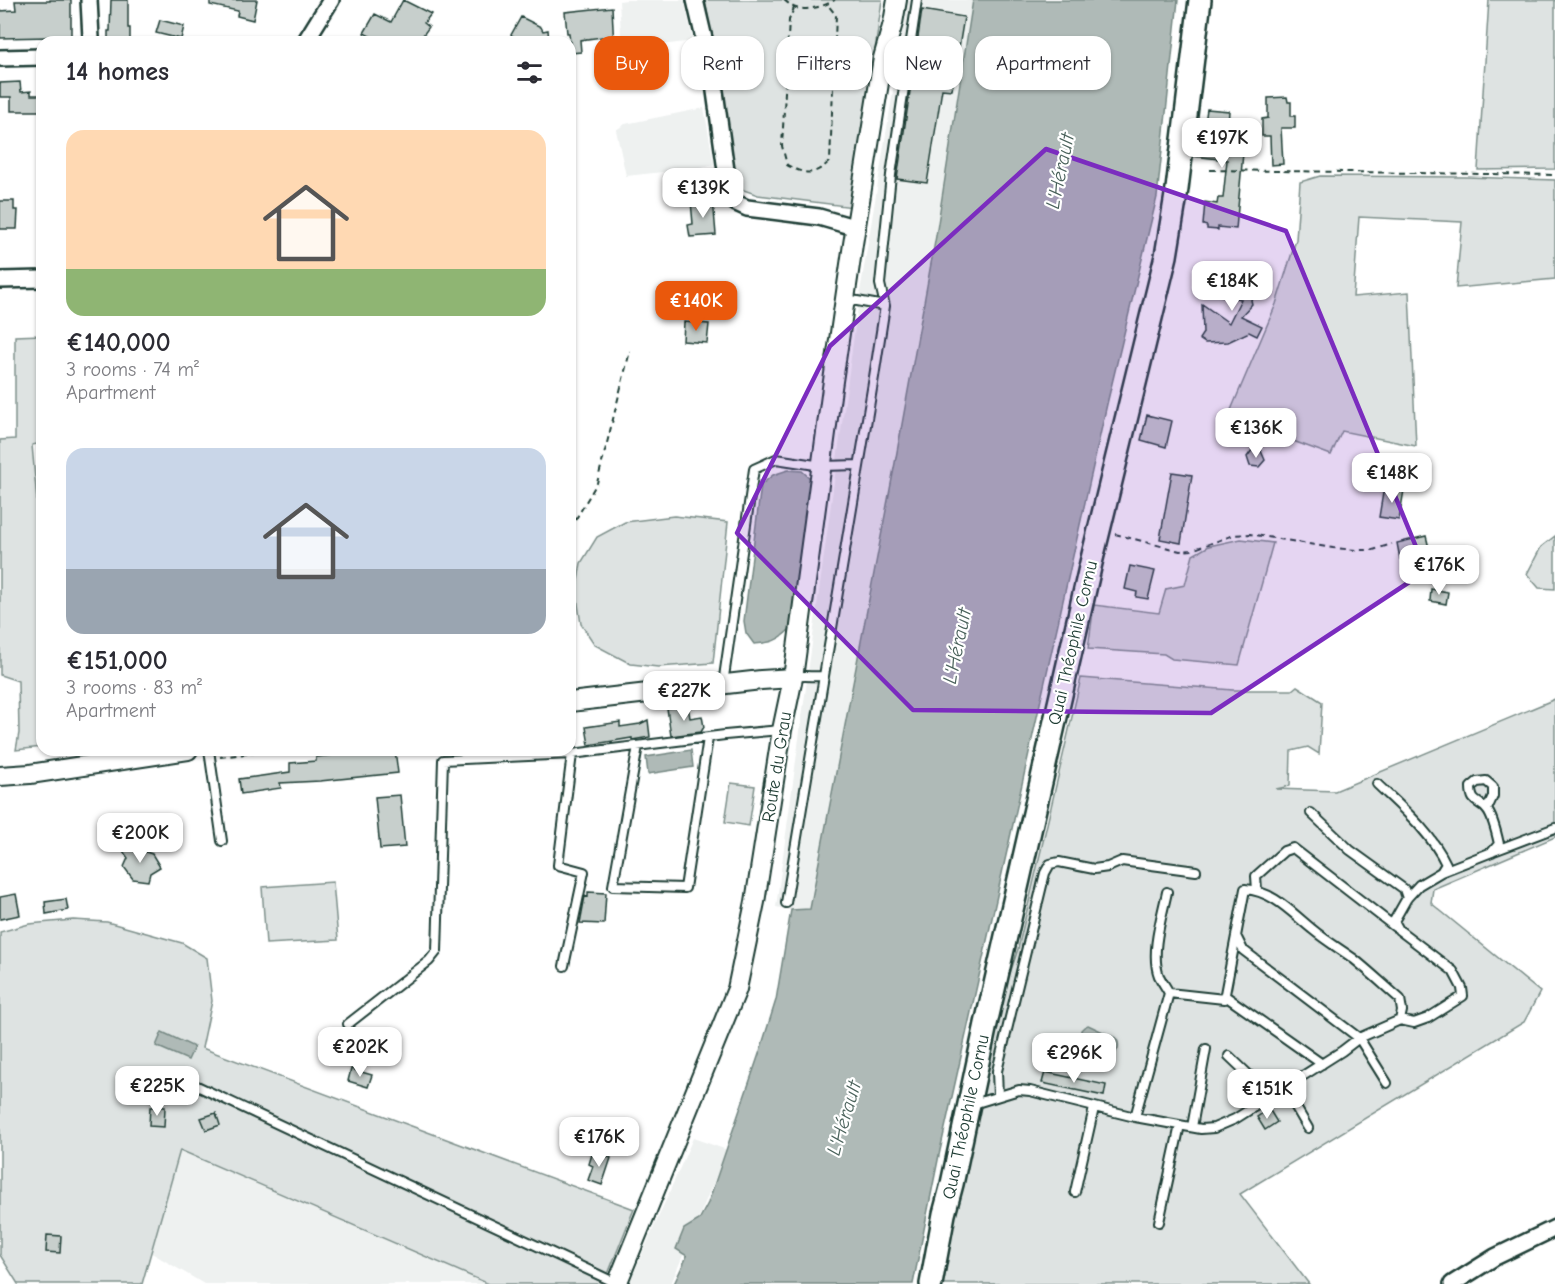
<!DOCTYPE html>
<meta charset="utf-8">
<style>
body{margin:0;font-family:"Comic Neue",sans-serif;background:#f2f2f3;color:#2b2b33;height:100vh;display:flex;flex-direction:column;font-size:22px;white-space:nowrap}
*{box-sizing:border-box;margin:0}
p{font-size:20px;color:#7c7c81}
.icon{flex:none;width:33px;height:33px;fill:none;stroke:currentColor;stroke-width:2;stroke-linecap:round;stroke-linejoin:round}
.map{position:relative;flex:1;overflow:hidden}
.drawer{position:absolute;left:36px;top:36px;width:540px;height:720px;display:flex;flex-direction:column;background:#fff;border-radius:18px;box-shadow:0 2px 4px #0004}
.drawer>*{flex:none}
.guide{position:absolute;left:594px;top:36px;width:570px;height:54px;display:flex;gap:12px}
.price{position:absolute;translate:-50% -51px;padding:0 14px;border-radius:12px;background:#fff;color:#222;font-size:20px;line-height:39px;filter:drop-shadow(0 2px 3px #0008)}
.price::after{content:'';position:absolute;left:50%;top:36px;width:18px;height:14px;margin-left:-9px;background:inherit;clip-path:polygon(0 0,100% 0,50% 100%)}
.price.selected{background:#ea580c;color:#fff}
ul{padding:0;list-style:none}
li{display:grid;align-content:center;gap:12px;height:318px;padding:0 30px}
li span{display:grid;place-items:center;height:186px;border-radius:18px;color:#555}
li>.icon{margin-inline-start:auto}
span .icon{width:108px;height:108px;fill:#fffc;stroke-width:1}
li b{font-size:26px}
h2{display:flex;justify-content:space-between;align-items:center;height:72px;padding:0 30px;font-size:26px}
.tag{padding:0 21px;border-radius:18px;background:#fff;box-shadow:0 2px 4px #0004;font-size:21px;line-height:54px}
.tag.selected{background:#ea580c;color:#fff}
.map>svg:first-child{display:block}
.built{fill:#eef1f0}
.green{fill:#dee3e2;stroke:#7e908b;stroke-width:1.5}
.water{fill:#afbab7;stroke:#758883;stroke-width:1.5}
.building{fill:#c7cfcc;stroke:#1f3d34;stroke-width:1.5}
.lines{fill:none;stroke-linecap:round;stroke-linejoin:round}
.service-casing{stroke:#1f3d34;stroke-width:12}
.minor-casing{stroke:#1f3d34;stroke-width:20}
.tertiary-casing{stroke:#1f3d34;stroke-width:22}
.secondary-casing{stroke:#1f3d34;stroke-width:26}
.path{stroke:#1f3d34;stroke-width:2;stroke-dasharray:6 4.5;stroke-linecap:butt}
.service{stroke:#fff;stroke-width:8}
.minor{stroke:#fff;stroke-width:15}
.tertiary{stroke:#fff;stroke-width:18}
.secondary{stroke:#fff;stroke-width:21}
.marked{fill:#7b2cbf;fill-opacity:0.2;stroke:#7b2cbf;stroke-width:4.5;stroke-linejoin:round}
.labels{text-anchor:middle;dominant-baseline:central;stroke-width:4.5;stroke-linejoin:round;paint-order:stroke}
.street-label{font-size:18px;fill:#1f3d34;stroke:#fff}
.water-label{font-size:20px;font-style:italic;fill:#4a625b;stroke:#fff}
</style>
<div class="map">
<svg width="1555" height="1284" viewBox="0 0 1555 1284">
<rect width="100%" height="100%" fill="#fff"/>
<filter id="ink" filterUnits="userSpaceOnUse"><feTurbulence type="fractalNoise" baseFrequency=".0167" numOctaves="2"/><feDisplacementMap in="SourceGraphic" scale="12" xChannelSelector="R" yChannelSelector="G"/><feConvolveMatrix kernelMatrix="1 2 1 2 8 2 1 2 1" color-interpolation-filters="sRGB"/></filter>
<g filter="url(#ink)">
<path class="built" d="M 627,0 L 684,0 L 693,41 L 622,50 L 619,1 Z
M 908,0 L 973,0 L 936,236 L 895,463 L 810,910 L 791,910 L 776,907 L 860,292 Z
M 704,108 L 714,164 L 698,168 L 626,176 L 616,130 L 625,124 Z
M 693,1138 L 727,1150 L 671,1284 L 629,1284 Z
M 180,1149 L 489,1284 L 204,1284 L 150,1252 Z"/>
<path class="green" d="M 705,0 L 882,0 L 853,207 L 758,195 L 738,188 Z
M 1489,0 L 1555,0 L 1555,169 L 1478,170 Z
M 1320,176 L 1466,177 L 1555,180 L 1555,279 L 1456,288 L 1462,222 L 1359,217 L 1353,297 L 1409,292 L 1416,446 L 1342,431 L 1331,455 L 1228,417 L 1276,304 L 1296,240 L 1300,182 Z
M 42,335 L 42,443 L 32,445 L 42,556 L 42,747 L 16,750 L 19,733 L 18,681 L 0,675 L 0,440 L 15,439 L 15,336 Z
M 674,516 L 728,522 L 713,663 L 658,667 L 631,664 L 595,645 L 581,624 L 576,591 L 581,563 L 597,537 L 625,522 Z
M 1555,536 L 1555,589 L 1539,588 L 1527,574 L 1541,547 Z
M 1241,539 L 1273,543 L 1239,665 L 1172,659 L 1164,654 L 1088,649 L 1094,605 L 1159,613 L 1166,589 L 1185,585 L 1193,555 L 1209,546 Z
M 1081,678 L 1233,690 L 1292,690 L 1297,686 L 1322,702 L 1319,754 L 1308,747 L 1291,751 L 1290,786 L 1276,789 L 1335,791 L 1555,699 L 1555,837 L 1433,889 L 1431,903 L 1540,992 L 1524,1022 L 1240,1194 L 1309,1284 L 943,1284 L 963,1172 L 1001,1001 L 1018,949 Z
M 731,783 L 755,786 L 749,826 L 725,822 Z
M 333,882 L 338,940 L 266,944 L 262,887 Z
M 73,920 L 107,922 L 182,943 L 207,958 L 212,1001 L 202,1048 L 634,1209 L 604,1284 L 489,1284 L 180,1150 L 142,1284 L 18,1284 L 0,1255 L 0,932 L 29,924 Z"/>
<path class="water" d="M 973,0 L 1178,0 L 1157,197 L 1107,404 L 939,1155 L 913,1284 L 674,1284 L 687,1256 L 676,1249 L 684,1229 L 699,1220 L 708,1203 L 760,1051 L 776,1000 L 791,910 L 810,909 L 895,463 L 936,236 Z
M 788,470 L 802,471 L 812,480 L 790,629 C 778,641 771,643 754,644 L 746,633 L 744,621 L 761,485 L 773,475 Z
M 691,750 L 693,767 L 648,774 L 646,757 Z
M 1088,1025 L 1116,1038 C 1119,1043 1120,1047 1116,1052 C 1105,1068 1089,1046 1081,1038 L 1081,1030 L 1084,1027 Z
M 162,1032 L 194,1047 L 188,1060 L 156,1046 Z"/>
<path class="building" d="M 50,0 L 71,0 L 71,39 L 50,39 L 50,37 L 0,38 L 0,11 L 16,10 L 15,1 L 50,1 Z
M 111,0 L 128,0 L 128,28 L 130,28 L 130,42 L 108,42 L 108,31 L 110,31 Z
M 210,0 L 257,0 L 253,20 L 237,16 L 238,11 L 210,5 Z
M 403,0 L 431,14 L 424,23 L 429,27 L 418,42 L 381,42 L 364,33 L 375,14 L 391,22 Z
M 612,7 L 614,49 L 603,50 L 602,37 L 580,40 L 581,52 L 571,53 L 569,33 L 567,33 L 565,12 Z
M 922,10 L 964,17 L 952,90 L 942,89 L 927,183 L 897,179 Z
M 521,17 L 541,27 L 543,31 L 548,30 L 549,42 L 523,42 L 511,35 Z
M 160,20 L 184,26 L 181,39 L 156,33 Z
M 20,82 L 21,92 L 31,91 L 31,95 L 42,95 L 42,111 L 11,111 L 11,97 L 0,97 L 0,83 Z
M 1287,97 L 1288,102 L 1291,102 L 1291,116 L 1295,116 L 1295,128 L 1281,128 L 1283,164 L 1271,165 L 1270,136 L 1262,136 L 1262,119 L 1268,118 L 1268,98 Z
M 1207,109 L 1229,111 L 1227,140 L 1244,142 L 1236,229 L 1218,227 L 1218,230 L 1207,229 L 1207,226 L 1203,225 L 1205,202 L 1217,204 L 1218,198 L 1223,198 L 1227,160 L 1194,156 L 1196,136 L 1203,137 Z
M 713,199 L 716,235 L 690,237 L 688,225 L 693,224 L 691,201 Z
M 0,201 L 14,201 L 14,210 L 18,210 L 17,229 L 0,229 Z
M 1242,270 L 1245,277 L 1251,275 L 1261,280 L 1251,300 L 1252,304 L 1241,316 L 1262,326 L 1257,336 L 1249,332 L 1228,342 L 1205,343 L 1199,339 L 1203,333 L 1202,304 L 1229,323 L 1241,299 L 1218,295 L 1225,287 L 1234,272 Z
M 684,322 L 709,324 L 707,343 L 683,341 Z
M 1147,415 L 1172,421 L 1166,447 L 1141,440 Z
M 1252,450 L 1261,451 L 1265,460 L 1259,467 L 1250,466 L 1247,457 Z
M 1172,472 L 1192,475 L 1181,543 L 1160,539 Z
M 1384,487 L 1404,490 L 1399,520 L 1379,517 Z
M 1426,536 L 1430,552 L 1400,559 L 1397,543 Z
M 1130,566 L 1155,571 L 1148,599 L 1136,597 L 1137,592 L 1125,589 Z
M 1431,589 L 1448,592 L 1446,604 L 1430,601 Z
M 688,706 L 690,718 L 702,716 L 704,727 L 701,732 L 671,736 L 667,708 Z
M 648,720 L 650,737 L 632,740 L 632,738 L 589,745 L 586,727 L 620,722 L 620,727 L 640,724 Z
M 383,750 L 395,750 L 398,773 L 320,781 L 280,783 L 281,788 L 241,794 L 239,779 L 290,772 L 290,763 L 316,761 L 316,757 Z
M 400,795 L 405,847 L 380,849 L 375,797 Z
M 130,847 L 152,854 L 160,867 L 150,873 L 148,881 L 133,879 L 124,867 L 128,858 L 123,851 Z
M 588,892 L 606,893 L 604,924 L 580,923 L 585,896 L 588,897 Z
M 16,894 L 20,915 L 0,919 L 0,897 Z
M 66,899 L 68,910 L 46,914 L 45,902 Z
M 351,1069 L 372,1075 L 368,1087 L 348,1081 Z
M 1045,1072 L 1106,1085 L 1104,1096 L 1042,1083 Z
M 150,1107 L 165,1107 L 164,1127 L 149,1126 Z
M 1269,1109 L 1277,1122 L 1265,1130 L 1257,1117 Z
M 216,1113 L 220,1125 L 206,1130 L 201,1118 Z
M 593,1151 L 611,1158 L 602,1185 L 588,1180 L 593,1166 L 589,1164 Z
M 47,1235 L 61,1236 L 60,1253 L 46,1252 Z"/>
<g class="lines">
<g class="service-casing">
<path id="service" d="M 846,299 L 885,306
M 794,677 C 801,675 815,677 824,676
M 723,684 L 754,469 L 776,459 L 822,466 L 859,465
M 638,746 L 613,886 L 685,888 L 708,738
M 209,750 L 222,841
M 1377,784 C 1402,808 1431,832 1446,864 L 1441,872
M 1311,813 L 1350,850 L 1404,889 L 1407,898
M 1494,851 L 1555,828
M 1257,890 L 1256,876 L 1284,851 L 1293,848 L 1395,927
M 1167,892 C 1162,916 1150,953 1159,976 C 1162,982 1166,987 1169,993
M 786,903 L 874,377 L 885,306 L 880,284 L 891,175 L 917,0
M 1236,936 L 1243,950 L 1359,1038 L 1387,1083
M 564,966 L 584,872 L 558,865 L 572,754
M 1224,995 L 1322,1064
M 348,1024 L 429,961 L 437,951 L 443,760 L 572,754 L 725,735 L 781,730
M 1229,1056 L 1271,1096
M 180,1078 L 616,1283
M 1284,1087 L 1308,1128
M 998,1096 L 997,1071 L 1045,873 L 1050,864 L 1059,862 L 1094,869 L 1108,867 L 1122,861 L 1196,871
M 970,1105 L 1019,1090 L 1030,1091 L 1135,1117 L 1169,993 L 1224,999 L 1245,889 C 1273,891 1292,913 1312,929 C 1325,940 1340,949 1354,959 C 1370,972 1385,986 1400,999 L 1402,1011 L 1400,1020
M 1135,1117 L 1201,1129 L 1214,1128 L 1235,1119 L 1342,1051 L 1359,1038 L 1400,1020 L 1414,1023 L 1428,1018 L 1463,996 L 1462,988 L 1453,971 L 1399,930 L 1394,921 L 1407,898 L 1419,885 L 1441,872 L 1492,852 L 1499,844 C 1497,835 1493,817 1487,810 C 1480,800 1471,805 1471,787 L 1477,782 L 1486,781 L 1493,787 L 1493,796 L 1487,809
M 1192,1127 L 1206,1049
M 1075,1192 L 1094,1108
M 1159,1222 L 1180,1125"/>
</g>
<g class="minor-casing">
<path id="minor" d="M 89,0 L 91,38 L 89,42
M 695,0 L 713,77 L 729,192 L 736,203 L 747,208 L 819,217 L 857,228
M 305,42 L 331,0
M 0,58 L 42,57
M 0,280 L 42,279
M 1452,1284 L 1495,1257 L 1555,1228"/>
</g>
<g class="tertiary-casing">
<path id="tertiary" d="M 570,702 L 761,680 L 793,678
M 0,776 L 30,774 L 188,750
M 617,1284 L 737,989 L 755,902 L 782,730 L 793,678 L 832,388 L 853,244 L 883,58 L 893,23 L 897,0"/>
</g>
<g class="secondary-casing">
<path id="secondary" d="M 931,1284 L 944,1214 L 952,1184 L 986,1024 L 1091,563 L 1166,256 L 1177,189 L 1200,0"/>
</g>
<path class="path" d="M 784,0 C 788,3 792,7 796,8 C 808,11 825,6 835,0
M 794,8 L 789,20 L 782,146 L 787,165 C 806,175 814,176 830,161 L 836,15 L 827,4
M 1210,170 L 1555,175
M 570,529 L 597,483 L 630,351
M 1115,534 L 1180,551 L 1192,550 L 1234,535 L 1250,534 L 1333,548 L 1356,550 L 1373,550 L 1392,544
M 220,757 L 280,750"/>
<use href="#service" class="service"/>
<use href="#minor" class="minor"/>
<use href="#tertiary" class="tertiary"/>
<use href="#secondary" class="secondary"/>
</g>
</g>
<path class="marked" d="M 1046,149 L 1286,231 L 1426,571 L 1211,713 L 913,710 L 737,533 L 830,346 Z"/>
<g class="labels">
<g class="street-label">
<text transform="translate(1073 643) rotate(-77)">Quai Théophile Cornu</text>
<text transform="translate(777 767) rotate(-81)">Route du Grau</text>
<text transform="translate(966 1117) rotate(-78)">Quai Théophile Cornu</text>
</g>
<g class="water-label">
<text transform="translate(1060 171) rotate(-78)">L'Hérault</text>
<text transform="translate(957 646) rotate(-78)">L'Hérault</text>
<text transform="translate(844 1118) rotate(-73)">L'Hérault</text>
</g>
</g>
</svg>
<b class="price" style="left:1222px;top:169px">€197K</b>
<b class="price" style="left:703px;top:219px">€139K</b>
<b class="price" style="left:1232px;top:312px">€184K</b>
<b class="price selected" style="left:696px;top:332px">€140K</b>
<b class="price" style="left:1256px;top:459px">€136K</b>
<b class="price" style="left:1392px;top:504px">€148K</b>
<b class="price" style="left:1439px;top:596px">€176K</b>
<b class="price" style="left:684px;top:722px">€227K</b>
<b class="price" style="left:140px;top:864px">€200K</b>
<b class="price" style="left:360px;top:1078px">€202K</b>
<b class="price" style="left:1074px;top:1084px">€296K</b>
<b class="price" style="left:157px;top:1117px">€225K</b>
<b class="price" style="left:1267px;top:1120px">€151K</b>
<b class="price" style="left:599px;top:1168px">€176K</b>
<div class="guide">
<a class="tag selected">Buy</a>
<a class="tag">Rent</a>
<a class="tag">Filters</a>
<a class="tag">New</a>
<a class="tag">Apartment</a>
</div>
<section class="drawer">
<h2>14 homes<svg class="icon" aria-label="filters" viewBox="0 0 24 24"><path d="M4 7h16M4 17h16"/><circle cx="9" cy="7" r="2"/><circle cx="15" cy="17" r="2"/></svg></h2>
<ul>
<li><span style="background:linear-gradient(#ffd9b3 75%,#8fb573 0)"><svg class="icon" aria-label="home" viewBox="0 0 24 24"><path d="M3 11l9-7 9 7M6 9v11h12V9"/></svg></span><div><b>€140,000</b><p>3 rooms · 74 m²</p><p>Apartment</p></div></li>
<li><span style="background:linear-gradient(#c9d6e8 65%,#9aa5b1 0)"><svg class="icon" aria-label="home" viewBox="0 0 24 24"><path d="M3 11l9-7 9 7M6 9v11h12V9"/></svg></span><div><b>€151,000</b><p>3 rooms · 83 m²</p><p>Apartment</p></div></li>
</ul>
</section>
</div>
